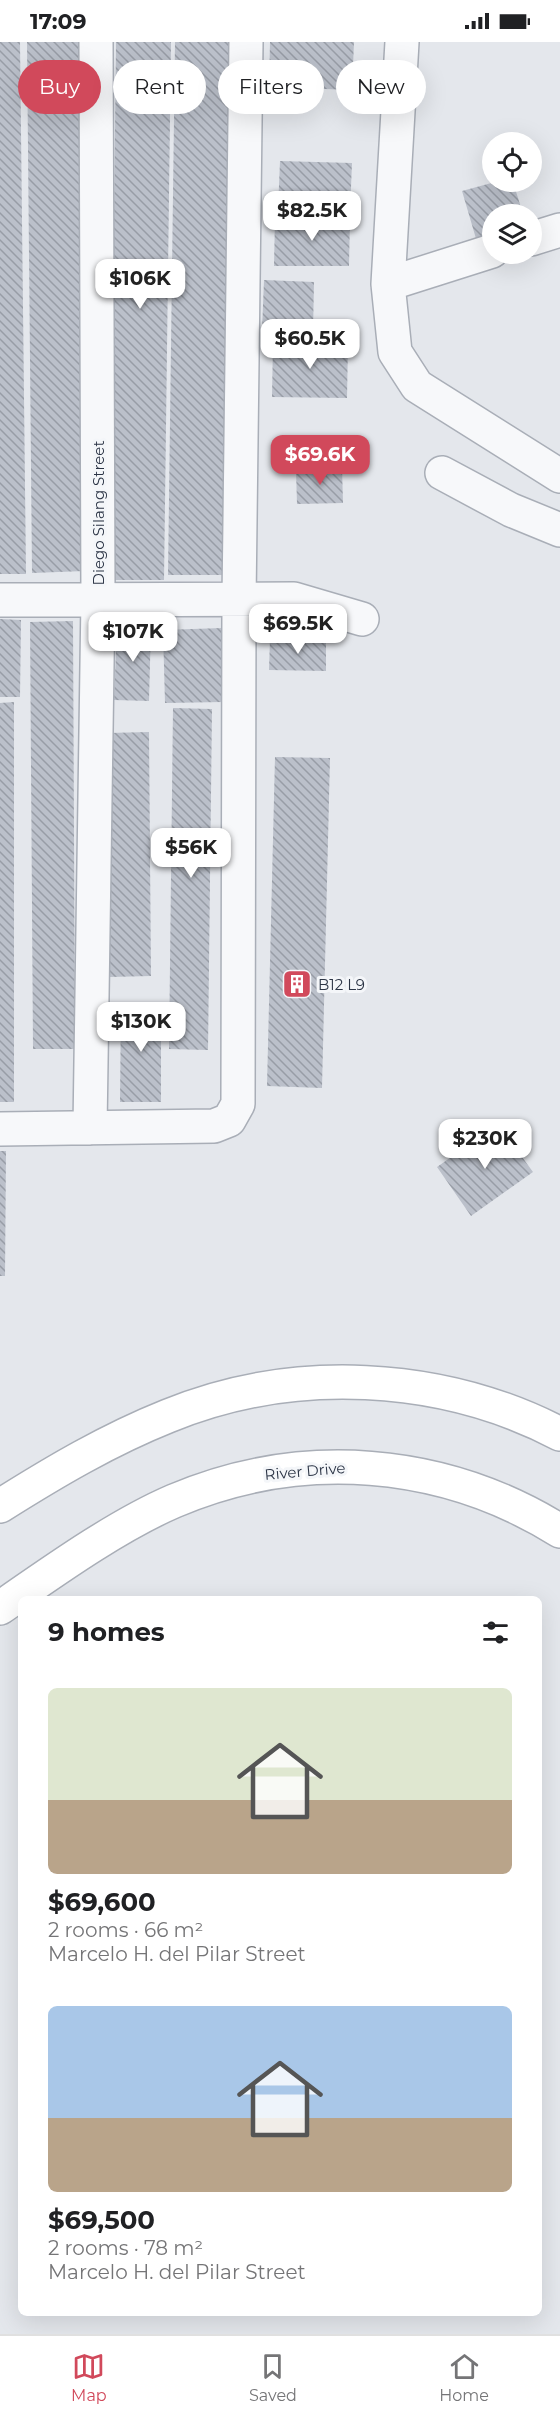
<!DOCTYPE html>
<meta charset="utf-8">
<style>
body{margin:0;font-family:Montserrat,sans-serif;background:#f2f2f2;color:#202124;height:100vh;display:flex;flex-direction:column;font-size:22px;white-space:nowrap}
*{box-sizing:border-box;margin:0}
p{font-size:20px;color:#757577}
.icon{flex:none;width:33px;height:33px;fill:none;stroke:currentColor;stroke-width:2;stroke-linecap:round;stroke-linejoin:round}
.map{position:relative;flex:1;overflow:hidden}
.sheet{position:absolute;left:18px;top:1554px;width:524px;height:720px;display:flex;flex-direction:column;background:#fff;border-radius:9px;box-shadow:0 6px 24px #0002}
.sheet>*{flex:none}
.hud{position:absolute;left:18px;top:18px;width:525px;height:54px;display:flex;gap:12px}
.buttons{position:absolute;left:482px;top:90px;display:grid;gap:12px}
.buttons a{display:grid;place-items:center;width:60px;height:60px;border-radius:50%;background:#fff;box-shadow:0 6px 24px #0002;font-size:30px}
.price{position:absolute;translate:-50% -51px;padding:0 14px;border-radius:12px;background:#fff;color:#222;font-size:20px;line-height:39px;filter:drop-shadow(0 2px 3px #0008)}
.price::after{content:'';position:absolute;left:50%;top:36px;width:18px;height:14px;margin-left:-9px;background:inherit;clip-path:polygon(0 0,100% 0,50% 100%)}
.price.current{background:#d1495b;color:#fff}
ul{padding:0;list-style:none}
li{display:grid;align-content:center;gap:12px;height:318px;padding:0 30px}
li span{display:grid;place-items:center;height:186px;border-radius:9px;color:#555}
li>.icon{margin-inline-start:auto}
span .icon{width:108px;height:108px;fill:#fffc;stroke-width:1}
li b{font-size:26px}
h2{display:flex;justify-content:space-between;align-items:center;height:72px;padding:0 30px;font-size:26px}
.chip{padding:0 21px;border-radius:27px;background:#fff;box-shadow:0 6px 24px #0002;font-size:21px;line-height:54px}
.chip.current{background:#d1495b;color:#fff}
.status{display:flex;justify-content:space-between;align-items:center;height:42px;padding:0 30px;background:#fff;direction:ltr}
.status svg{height:16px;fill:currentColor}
.tabs{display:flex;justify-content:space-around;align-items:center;height:84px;border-top:2px solid #e0e0e0;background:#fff;font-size:16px;color:#757577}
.tabs a{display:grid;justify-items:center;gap:3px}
.tabs .current{color:#d1495b}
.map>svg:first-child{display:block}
.building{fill:url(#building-back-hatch)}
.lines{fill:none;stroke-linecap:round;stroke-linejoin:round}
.street-casing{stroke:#a9aeb7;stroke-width:36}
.secondary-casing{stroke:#a9aeb7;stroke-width:36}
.street{stroke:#f7f8fa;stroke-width:33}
.secondary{stroke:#fff;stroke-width:33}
.labels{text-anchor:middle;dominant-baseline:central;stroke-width:6;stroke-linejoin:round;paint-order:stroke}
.street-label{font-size:15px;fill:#2b3445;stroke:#f4f6f9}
.poi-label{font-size:15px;fill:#2b3445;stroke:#f4f6f9;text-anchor:start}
</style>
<div class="status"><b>17:09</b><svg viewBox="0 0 49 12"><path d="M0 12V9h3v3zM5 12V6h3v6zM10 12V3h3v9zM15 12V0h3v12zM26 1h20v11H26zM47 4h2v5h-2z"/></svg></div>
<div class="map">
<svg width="560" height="2292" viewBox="0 0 560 2292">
<defs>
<pattern id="building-back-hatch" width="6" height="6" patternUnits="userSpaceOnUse" patternTransform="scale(1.5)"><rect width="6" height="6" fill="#bbc0ca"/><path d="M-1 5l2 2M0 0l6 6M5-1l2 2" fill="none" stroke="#989da6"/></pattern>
</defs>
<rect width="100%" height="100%" fill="#e4e7ec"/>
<path class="building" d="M 0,0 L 20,0 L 26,532 L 0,532 Z
M 27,0 L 79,0 L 85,529 L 32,531 Z
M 116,0 L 171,0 L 164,538 L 110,538 Z
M 175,0 L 229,0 L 223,533 L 168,533 Z
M 270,0 L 354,0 L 352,48 L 269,45 Z
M 280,119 L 352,121 L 350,170 L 278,167 Z
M 495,140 L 513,140 L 523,172 L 492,172 L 492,196 L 477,200 L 462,149 Z
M 275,176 L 350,178 L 349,224 L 274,224 Z
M 264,238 L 314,240 L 313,290 L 262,289 Z
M 273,300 L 348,301 L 347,356 L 272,355 Z
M 342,425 L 343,461 L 297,462 L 296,428 Z
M 0,577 L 21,578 L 20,655 L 0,655 Z
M 73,579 L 75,1007 L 33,1007 L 30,580 Z
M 117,584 L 151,584 L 149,659 L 114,658 Z
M 222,586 L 223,660 L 165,661 L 163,588 Z
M 270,596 L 326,597 L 326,629 L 269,628 Z
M 14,660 L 14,1060 L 0,1060 L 0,661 Z
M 173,666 L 212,667 L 208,1008 L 169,1007 Z
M 149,690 L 151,934 L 110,935 L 108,691 Z
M 275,715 L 330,716 L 322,1046 L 267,1044 Z
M 121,961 L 161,961 L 161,1060 L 120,1060 Z
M 498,1082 L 533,1130 L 471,1174 L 437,1125 Z
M 0,1109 L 6,1109 L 5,1234 L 0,1234 Z"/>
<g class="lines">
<g class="street-casing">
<path id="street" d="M 402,0 L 388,242 L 395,310 L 417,344 L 560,434
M 531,197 L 560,188
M 388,242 L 492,209
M 442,431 L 511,468 L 560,488
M 0,558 L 294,557 L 362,577
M 90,1086 L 98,557 L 96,0
M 0,1087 L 214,1084 L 229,1078 L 238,1062 L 239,558 L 246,0"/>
</g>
<g class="secondary-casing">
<path id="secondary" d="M 0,1464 C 54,1430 108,1398 168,1374 C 292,1323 441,1330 560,1392
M 0,1566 C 52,1530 116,1484 174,1459 C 301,1405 443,1416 560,1489"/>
</g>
<use href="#street" class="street"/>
<use href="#secondary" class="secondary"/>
</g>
<defs>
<g id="building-square" transform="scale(1.5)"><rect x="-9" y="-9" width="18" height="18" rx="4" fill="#d1495b" stroke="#f4f6f9"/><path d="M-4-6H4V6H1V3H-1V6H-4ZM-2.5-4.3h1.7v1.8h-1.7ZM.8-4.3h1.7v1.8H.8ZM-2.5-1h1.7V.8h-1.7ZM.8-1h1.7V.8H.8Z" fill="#fff"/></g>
</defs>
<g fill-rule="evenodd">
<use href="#building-square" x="297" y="942"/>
</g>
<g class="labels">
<g class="street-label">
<text transform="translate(98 471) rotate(-90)">Diego Silang Street</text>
<text transform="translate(305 1429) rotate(-5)">River Drive</text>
</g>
<g class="poi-label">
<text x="318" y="942">B12 L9</text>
</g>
</g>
</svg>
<div class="buttons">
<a><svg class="icon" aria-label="locate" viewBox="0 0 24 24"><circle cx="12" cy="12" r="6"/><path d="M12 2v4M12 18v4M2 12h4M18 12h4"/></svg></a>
<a><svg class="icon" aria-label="layers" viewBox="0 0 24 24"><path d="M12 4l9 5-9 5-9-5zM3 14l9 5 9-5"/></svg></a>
</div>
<b class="price" style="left:312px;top:200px">$82.5K</b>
<b class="price" style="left:140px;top:268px">$106K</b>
<b class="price" style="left:310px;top:328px">$60.5K</b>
<b class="price current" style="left:320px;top:444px">$69.6K</b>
<b class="price" style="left:298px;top:613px">$69.5K</b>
<b class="price" style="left:133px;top:621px">$107K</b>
<b class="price" style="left:191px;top:837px">$56K</b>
<b class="price" style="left:141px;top:1011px">$130K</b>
<b class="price" style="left:485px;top:1128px">$230K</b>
<div class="hud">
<a class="chip current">Buy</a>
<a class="chip">Rent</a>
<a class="chip">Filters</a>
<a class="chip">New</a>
</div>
<section class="sheet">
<h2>9 homes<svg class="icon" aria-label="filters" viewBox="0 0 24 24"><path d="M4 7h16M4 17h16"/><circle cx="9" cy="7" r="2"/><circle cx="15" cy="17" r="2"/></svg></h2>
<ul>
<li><span style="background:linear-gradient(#dfe7d0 60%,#b9a48a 0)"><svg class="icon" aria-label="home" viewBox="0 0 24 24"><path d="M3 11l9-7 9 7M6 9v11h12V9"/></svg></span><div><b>$69,600</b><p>2 rooms · 66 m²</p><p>Marcelo H. del Pilar Street</p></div></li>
<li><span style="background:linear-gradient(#a9c7e8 60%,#b9a48a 0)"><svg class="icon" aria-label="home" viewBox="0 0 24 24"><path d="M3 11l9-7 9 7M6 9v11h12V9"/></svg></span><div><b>$69,500</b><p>2 rooms · 78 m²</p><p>Marcelo H. del Pilar Street</p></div></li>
</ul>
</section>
</div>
<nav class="tabs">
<a class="current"><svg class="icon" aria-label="map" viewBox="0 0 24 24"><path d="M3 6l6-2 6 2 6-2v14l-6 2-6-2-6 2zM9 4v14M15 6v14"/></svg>Map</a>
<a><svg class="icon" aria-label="saved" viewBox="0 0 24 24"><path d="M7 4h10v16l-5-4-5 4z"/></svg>Saved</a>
<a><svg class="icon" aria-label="home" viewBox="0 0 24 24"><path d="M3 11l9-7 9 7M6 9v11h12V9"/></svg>Home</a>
</nav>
